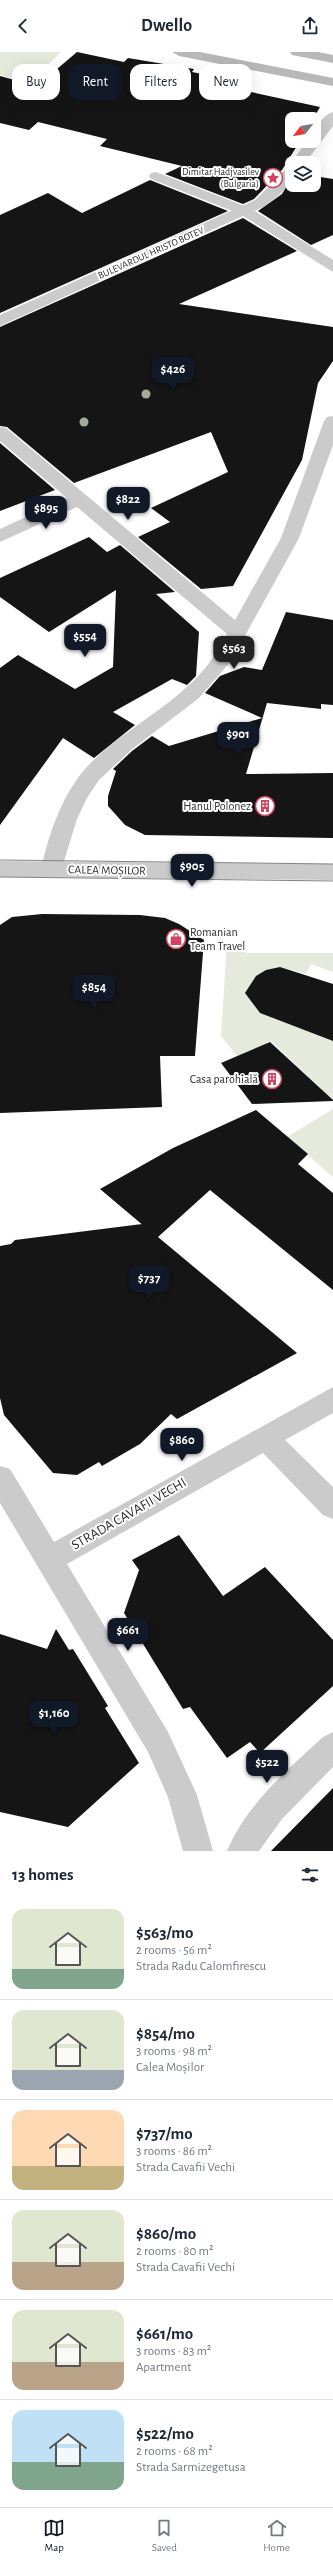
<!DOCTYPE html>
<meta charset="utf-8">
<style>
body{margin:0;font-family:"Alegreya Sans",sans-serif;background:#f6f6f7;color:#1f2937;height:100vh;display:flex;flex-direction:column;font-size:15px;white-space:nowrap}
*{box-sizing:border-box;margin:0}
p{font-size:13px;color:#747a83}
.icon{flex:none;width:22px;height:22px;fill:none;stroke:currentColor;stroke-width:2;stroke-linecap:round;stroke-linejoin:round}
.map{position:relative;height:1799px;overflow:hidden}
.sheet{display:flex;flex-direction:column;background:#fff;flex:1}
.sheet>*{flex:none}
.banner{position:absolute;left:12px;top:12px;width:309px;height:36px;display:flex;gap:8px}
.needle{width:26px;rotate:239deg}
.buttons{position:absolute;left:285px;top:60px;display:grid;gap:8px}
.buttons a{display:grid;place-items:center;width:36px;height:36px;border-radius:8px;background:#fff;box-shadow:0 4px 16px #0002;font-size:20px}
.price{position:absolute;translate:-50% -34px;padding:0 9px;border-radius:8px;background:#111827;color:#fff;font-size:13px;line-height:26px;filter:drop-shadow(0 1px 2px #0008)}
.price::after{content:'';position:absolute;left:50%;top:24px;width:12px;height:9px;margin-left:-6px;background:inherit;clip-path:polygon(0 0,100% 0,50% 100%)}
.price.current{background:#222;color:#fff}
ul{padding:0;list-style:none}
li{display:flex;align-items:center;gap:12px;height:100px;padding:0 12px}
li+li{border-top:1px solid #e0e1e3}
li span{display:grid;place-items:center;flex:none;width:112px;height:80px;border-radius:12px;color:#555}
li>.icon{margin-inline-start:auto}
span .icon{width:48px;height:48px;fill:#fffc;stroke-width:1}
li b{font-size:17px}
h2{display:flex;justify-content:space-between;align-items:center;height:48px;padding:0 12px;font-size:17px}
.chip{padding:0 14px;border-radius:12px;background:#fff;box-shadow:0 4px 16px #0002;font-size:14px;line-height:36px}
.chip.current{background:#111827;color:#fff}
header{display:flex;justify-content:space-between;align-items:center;height:52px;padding:0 12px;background:#fff;font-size:18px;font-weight:600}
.tab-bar{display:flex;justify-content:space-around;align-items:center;height:56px;border-top:1px solid #e0e1e3;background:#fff;font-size:11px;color:#747a83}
.tab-bar a{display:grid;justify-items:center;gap:2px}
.tab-bar .current{color:#111827}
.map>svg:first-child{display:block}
.green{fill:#e6eadd}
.building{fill:#151515}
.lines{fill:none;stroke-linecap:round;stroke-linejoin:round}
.minor{fill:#cbcbcb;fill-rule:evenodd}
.tertiary{fill:#cbcbcb;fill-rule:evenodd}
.secondary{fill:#b8b8b8;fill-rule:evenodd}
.tram{stroke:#838383;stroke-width:1}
.tree{fill:#a3aa96}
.labels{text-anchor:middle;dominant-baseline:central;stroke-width:4;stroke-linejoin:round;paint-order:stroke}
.far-poi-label{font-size:10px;fill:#2e2e2e;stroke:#fff;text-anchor:end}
.far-street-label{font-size:10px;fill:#2e2e2e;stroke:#fff}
.poi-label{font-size:12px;fill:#2e2e2e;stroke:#fff;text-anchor:end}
.street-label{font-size:12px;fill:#2e2e2e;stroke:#fff}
.near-street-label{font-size:14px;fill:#2e2e2e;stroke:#fff}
</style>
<header><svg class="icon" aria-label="back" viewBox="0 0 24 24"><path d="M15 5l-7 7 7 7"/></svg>Dwello<svg class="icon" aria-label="share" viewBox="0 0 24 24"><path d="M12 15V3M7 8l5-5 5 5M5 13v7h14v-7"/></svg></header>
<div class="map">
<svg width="333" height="1799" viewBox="0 0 333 1799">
<rect width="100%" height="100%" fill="#fff"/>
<path class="green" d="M 0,0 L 61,0 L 30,31 L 0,23 Z
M 227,891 L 246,891 L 246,901 L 333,901 L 333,920 L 311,912 L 306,922 L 280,915 L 266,918 L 252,951 L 258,958 L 267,964 L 333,989 L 333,1048 L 271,989 L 237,1004 L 221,984 Z
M 333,1057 L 333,1125 L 287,1085 Z"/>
<path class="building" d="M 77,0 L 124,10 L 128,6 L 194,17 L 192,20 L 242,30 L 237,37 L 320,55 L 313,67 L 292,67 L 292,89 L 300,89 L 282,118 L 254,147 L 243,152 L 165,122 L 182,114 L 100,94 L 107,87 L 38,70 L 29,78 L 0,71 L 0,24 L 37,34 Z
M 314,124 L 333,127 L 333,183 L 311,193 L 258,159 L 282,142 L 292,125 L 292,133 L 314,133 Z
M 150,128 L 228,159 L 0,261 L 0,163 L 48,141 L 82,161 Z
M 243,166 L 297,199 L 179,252 L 333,275 L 333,309 L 318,331 L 302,408 L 233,534 L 201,537 L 138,485 L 170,470 L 151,456 L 228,420 L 211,380 L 74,431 L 7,375 L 0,374 L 0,275 Z
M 0,391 L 55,438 L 0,459 Z
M 89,485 L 107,500 L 120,493 L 175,540 L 156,542 L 199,580 L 196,624 L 187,633 L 172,627 L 113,660 L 135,673 L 94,706 L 63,686 L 0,773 L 0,616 L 18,603 L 75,637 L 113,615 L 116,538 L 49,580 L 0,545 L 0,526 Z
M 286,560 L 333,568 L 333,653 L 321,652 L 321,657 L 267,651 L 246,722 L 333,721 L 333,786 L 145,783 L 125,773 L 108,754 L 108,744 L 116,719 L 113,717 L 132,699 L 152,684 L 169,694 L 262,666 L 205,641 L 220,624 L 244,615 L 262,618 Z
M 42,862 L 140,863 L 165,866 L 179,872 L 204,888 L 195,1004 L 160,1004 L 162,1055 L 0,1061 L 0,873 L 12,865 Z
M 280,915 L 333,932 L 333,989 L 260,961 L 245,941 L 256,924 L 266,918 Z
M 270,990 L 333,1048 L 333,1049 L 252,1052 L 221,1011 Z
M 256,1058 L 308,1102 L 298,1112 L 333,1141 L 333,1238 L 210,1138 L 158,1185 L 297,1301 L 177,1367 L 171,1362 L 140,1392 L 102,1414 L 99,1410 L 77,1423 L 53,1421 L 4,1363 L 0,1346 L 0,1194 L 11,1192 L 15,1188 L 142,1172 L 151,1180 L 100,1137 L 173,1096 Z
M 179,1483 L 223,1544 L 265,1515 L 333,1588 L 333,1634 L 260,1701 L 250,1690 L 227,1706 L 190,1655 L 183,1657 L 124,1561 L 139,1518 L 132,1508 Z
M 56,1577 L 69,1598 L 73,1597 L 108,1654 L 105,1656 L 139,1711 L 68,1775 L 0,1760 L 0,1582 L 47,1597 Z
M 333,1736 L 333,1799 L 271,1799 Z"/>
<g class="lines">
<path class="minor" d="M 156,120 L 250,156 L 333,208 L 333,220 L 240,162 L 151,127 L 149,124 L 151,121 Z
M 333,364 L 333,393 L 299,486 L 231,609 L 199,646 L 131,698 L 99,728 L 87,746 L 77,767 L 60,822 L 52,825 L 44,822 L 41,817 C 49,782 61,745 85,717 C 119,680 166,659 200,622 C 211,610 219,596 227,582 L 77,455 L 0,490 L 0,477 L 67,446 L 0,389 L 0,375 L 6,376 L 235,568 L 281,486 L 324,369 L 327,365 Z
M 333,1335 L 333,1361 L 285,1388 L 333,1435 L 333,1467 L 323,1463 L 263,1401 L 67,1512 L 168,1680 L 197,1743 L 213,1799 L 183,1799 L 168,1745 L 148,1700 L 0,1451 L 0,1414 L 10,1417 L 54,1490 Z
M 333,1680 L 333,1715 L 282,1767 L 259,1799 L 227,1799 C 246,1753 287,1718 323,1685 Z"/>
<path class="tertiary" d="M 333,60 L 333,74 L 305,111 L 292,111 L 292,113 L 291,111 L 307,89 L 314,89 C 314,78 322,63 333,60 Z
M 292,114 C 292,134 281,142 265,154 L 0,274 L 0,263 L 255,148 C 265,140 283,116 292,114 Z
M 0,809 L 333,812 L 333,828 L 0,825 Z"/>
<path class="secondary" d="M 172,0 L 200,0 L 333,26 L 333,34 L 179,4 Z
M 290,0 L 318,0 L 333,3 L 333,11 L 292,3 Z"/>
<path class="tram" d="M 0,808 L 333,812
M 0,825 L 333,829"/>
</g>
<g class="tree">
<circle cx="146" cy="342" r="4.5"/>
<circle cx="84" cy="370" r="4.5"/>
</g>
<defs>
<g id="sight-ring" transform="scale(1)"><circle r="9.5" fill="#fff" stroke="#d34261" stroke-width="1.5"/><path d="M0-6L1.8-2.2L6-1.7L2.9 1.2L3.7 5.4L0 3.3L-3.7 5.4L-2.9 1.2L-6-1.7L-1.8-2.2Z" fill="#d34261"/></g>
<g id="building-ring" transform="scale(1)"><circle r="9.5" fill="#fff" stroke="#d34261" stroke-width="1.5"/><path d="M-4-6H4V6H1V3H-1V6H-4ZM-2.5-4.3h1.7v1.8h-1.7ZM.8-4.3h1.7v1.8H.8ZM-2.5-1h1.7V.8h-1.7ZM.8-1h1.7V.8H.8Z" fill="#d34261"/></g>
<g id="shop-ring" transform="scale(1)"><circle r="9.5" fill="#fff" stroke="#d34261" stroke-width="1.5"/><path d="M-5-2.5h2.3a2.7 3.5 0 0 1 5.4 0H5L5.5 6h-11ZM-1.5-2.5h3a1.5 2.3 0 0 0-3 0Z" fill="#d34261"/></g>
</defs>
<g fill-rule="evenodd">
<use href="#sight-ring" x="273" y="126"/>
<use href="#building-ring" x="265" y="754"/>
<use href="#shop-ring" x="176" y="887"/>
<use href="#building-ring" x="272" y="1027"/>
</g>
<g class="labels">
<g class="far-poi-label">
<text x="259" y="120">Dimitar Hadjvasilev<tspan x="259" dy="12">(Bulgaria)</tspan></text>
</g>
<g class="far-street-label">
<text transform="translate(151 201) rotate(-24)">BULEVARDUL HRISTO BOTEV</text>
</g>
<g class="poi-label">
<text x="251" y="754">Hanul Polonez</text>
<text x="190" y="880" text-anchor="start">Romanian<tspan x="190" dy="14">Team Travel</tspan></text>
<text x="258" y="1027">Casa parohială</text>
</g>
<g class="street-label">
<text transform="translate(107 818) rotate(1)">CALEA MOȘILOR</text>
</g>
<g class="near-street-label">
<text transform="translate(129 1462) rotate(-30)">STRADA CAVAFII VECHI</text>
</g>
</g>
</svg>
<div class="buttons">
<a><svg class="needle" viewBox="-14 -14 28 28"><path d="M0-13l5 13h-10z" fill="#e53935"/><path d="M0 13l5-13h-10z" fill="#747a83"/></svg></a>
<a><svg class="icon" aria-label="layers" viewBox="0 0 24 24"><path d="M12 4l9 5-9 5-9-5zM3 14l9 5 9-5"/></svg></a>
</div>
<b class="price" style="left:173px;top:339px">$426</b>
<b class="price" style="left:128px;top:469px">$822</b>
<b class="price" style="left:46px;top:478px">$895</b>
<b class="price" style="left:85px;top:606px">$554</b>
<b class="price current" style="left:234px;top:618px">$563</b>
<b class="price" style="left:238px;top:704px">$901</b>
<b class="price" style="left:192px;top:836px">$905</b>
<b class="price" style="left:94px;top:957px">$854</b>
<b class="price" style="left:149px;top:1248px">$737</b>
<b class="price" style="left:182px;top:1410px">$860</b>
<b class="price" style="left:128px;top:1600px">$661</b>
<b class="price" style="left:54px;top:1683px">$1,160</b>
<b class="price" style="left:267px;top:1732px">$522</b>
<div class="banner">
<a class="chip">Buy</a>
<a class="chip current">Rent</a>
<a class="chip">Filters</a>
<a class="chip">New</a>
</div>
</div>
<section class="sheet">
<h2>13 homes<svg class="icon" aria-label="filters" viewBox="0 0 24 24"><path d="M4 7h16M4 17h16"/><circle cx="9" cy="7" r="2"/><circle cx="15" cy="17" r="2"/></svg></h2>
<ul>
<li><span style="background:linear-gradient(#dfe7d0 75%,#7fa58c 0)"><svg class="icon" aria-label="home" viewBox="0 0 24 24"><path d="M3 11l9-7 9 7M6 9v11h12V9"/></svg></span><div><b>$563/mo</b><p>2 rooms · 56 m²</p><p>Strada Radu Calomfirescu</p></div></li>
<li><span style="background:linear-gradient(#dfe7d0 75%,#9aa5b1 0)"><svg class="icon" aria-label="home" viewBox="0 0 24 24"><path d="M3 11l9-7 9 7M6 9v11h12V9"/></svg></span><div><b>$854/mo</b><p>3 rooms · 98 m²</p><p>Calea Moșilor</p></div></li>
<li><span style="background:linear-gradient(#ffd9b3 70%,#c2b280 0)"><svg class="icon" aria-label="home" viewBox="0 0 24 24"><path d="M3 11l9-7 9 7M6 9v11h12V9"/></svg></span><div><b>$737/mo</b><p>3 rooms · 86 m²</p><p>Strada Cavafii Vechi</p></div></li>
<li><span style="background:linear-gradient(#dfe7d0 65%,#b9a48a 0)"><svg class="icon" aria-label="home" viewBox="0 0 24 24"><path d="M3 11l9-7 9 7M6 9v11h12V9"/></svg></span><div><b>$860/mo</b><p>2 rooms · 80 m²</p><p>Strada Cavafii Vechi</p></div></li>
<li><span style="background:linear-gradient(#dfe7d0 65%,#b9a48a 0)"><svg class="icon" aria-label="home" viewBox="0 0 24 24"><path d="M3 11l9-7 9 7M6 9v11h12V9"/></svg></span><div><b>$661/mo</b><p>3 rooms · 83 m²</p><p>Apartment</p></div></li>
<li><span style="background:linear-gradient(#bfe0f5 65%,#7fa58c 0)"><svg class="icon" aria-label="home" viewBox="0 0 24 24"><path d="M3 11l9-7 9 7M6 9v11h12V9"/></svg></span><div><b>$522/mo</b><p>2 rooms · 68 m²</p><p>Strada Sarmizegetusa</p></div></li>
</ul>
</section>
<nav class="tab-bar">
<a class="current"><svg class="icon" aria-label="map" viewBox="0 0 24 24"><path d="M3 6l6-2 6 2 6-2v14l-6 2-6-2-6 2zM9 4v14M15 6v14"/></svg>Map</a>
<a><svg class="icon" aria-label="saved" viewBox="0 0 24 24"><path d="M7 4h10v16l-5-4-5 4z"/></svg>Saved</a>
<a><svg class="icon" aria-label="home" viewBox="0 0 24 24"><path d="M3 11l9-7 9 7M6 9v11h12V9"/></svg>Home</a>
</nav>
